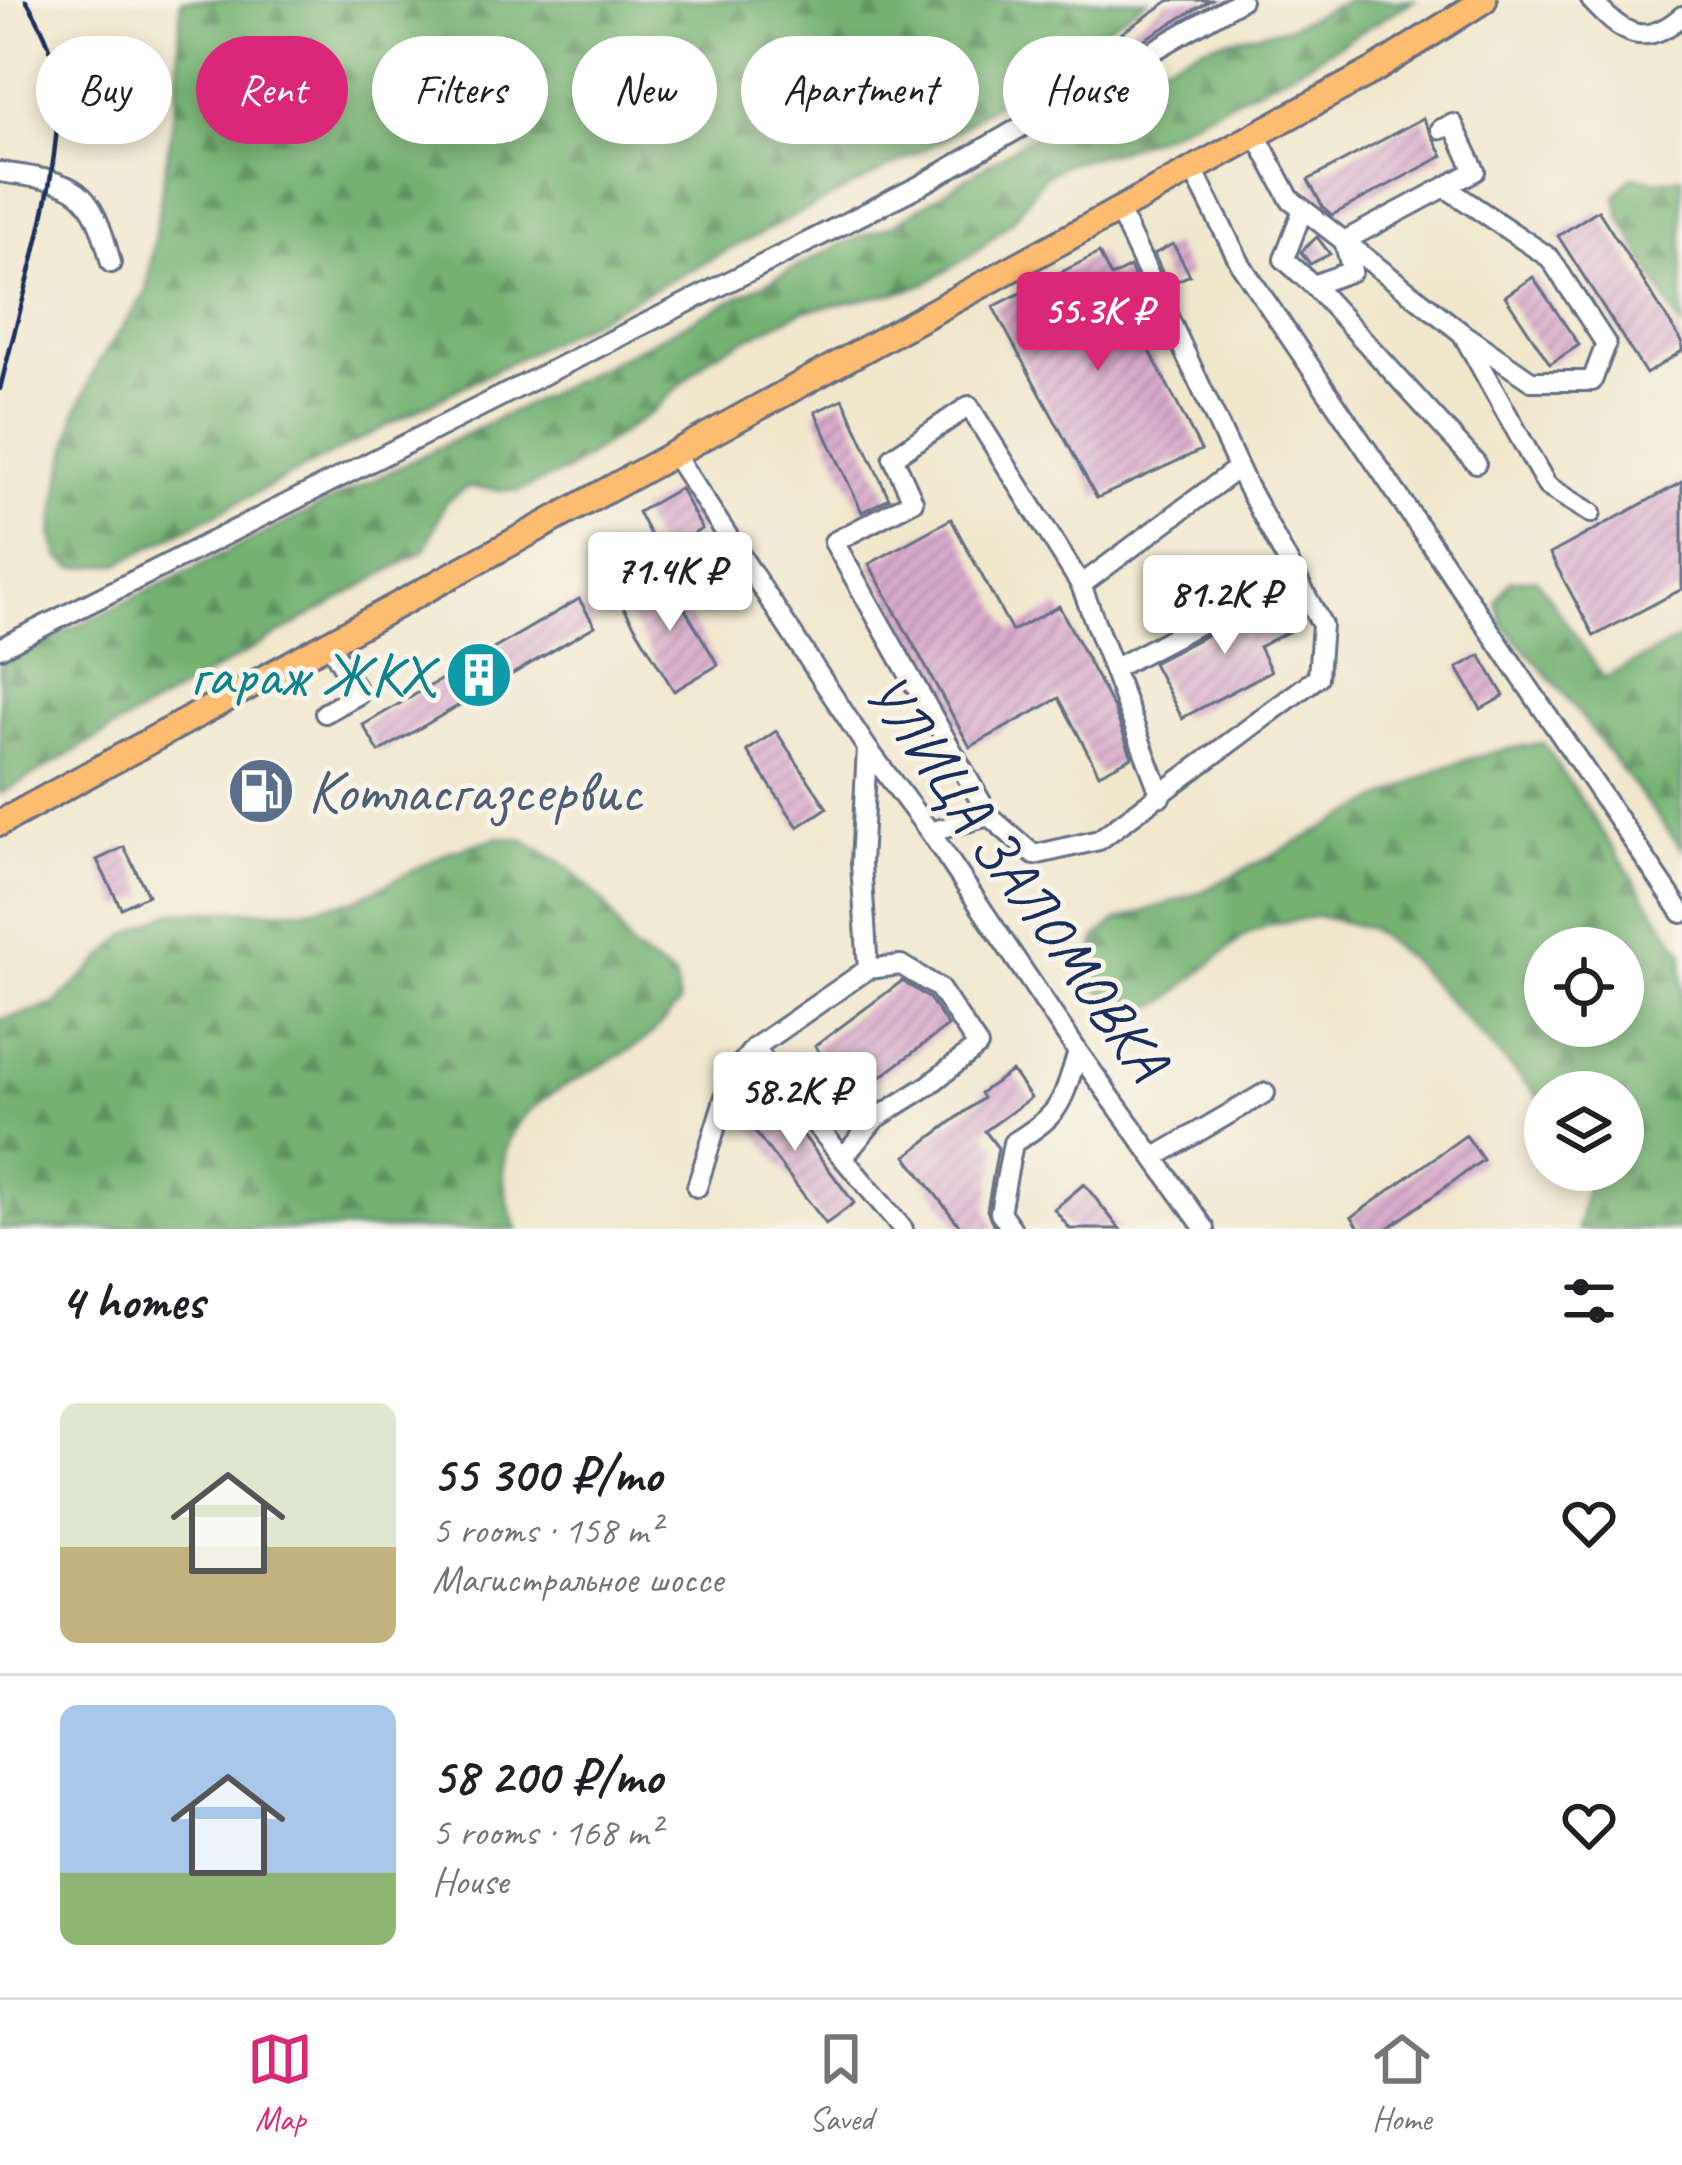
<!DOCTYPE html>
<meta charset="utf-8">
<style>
body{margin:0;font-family:Caveat,sans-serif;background:#f6f6f6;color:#202124;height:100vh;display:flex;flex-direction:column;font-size:45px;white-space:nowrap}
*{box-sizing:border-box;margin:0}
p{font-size:39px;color:#757577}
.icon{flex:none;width:66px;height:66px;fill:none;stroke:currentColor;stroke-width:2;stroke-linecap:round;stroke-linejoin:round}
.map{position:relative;height:1229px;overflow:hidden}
.panel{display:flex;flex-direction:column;background:#fff;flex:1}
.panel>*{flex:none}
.hud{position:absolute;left:36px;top:36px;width:1611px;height:108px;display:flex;gap:24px}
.controls{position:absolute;left:1524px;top:927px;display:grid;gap:24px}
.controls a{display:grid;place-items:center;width:120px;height:120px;border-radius:50%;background:#fff;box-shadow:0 6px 18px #0003;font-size:60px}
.price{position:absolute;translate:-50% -102px;padding:0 27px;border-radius:12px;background:#fff;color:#222;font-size:39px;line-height:78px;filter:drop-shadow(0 3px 6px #0008)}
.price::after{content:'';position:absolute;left:50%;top:72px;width:36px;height:27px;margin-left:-18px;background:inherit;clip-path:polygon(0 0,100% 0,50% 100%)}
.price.selected{background:#db2777;color:#fff}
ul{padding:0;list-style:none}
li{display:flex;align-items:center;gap:36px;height:300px;padding:0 60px}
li+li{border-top:3px solid #e0e0e0}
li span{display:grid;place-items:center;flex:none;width:336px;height:240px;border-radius:18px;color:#555}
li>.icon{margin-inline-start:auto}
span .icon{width:144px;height:144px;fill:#fffc;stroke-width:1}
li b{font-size:51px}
h2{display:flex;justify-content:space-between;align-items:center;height:144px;padding:0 60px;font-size:51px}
.chip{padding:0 42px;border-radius:54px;background:#fff;box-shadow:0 6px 18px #0003;font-size:42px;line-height:108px}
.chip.selected{background:#db2777;color:#fff}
.tabs{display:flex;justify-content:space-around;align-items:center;height:168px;border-top:3px solid #e0e0e0;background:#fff;font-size:33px;color:#757577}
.tabs a{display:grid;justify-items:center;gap:6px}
.tabs .selected{color:#db2777}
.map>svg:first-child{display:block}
.forest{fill:url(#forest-firs);stroke:#487068;stroke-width:3;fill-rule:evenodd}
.building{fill:url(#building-hatch)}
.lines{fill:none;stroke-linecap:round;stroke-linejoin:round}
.minor-casing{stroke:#666f85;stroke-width:24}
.major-casing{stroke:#666f85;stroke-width:30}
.minor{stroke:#fff;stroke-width:18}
.major{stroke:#febc70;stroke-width:24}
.rail{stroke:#1b2f5e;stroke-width:4.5}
.labels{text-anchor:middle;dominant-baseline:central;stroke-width:10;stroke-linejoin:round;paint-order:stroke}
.culture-label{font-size:60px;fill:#0d838f;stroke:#f7f3e8;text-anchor:end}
.service-label{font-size:60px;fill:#4e5e75;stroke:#f7f3e8;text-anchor:start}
.street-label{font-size:60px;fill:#1b2f5e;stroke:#f7f3e8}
</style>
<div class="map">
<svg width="1682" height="1229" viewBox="0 0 1682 1229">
<defs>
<pattern id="forest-firs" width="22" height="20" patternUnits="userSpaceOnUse" patternTransform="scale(3)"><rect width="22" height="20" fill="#75b272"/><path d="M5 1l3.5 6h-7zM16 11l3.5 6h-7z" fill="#5f9161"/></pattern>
<pattern id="building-hatch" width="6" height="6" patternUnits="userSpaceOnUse" patternTransform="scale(3)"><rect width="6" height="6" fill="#d9abcc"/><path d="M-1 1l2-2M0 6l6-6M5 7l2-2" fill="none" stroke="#af8ca9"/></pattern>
</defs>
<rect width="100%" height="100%" fill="#f7f3e8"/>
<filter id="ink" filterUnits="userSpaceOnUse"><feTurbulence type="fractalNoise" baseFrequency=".00833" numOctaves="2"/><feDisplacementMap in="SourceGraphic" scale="24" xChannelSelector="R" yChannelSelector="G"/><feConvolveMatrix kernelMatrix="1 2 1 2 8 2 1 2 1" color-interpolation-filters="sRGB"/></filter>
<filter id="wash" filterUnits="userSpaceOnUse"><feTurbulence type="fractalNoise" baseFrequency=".004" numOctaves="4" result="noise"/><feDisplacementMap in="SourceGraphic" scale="48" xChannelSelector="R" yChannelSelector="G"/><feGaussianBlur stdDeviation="2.7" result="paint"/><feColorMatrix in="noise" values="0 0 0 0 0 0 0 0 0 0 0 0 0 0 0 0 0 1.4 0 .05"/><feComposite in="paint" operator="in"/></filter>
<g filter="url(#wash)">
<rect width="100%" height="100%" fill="#f1e7cd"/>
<path class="forest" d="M 181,0 L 1147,0 L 944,139 L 118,564 L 74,568 L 59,557 L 52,534 L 59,489 L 76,413 L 98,363 L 146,293 L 177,92 Z
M 1348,0 L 1414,0 L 1305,65 L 1163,134 L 1114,152 L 1064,164 L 1043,178 L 1014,219 L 973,254 L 928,282 L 904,291 L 803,311 L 711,356 L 652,412 L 566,471 L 518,491 L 468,487 L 446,501 L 425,550 L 0,794 L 0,664 L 576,380 L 842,244 L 893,225 L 1048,126 L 1162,64 L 1212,43 L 1289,27 Z
M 1632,176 L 1656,181 L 1682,177 L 1682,329 L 1621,218 L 1616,195 Z
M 1536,578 L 1604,678 L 1682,638 L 1682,849 L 1561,690 L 1503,625 L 1496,602 L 1510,581 Z
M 1543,743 L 1682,952 L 1682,1229 L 1578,1229 L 1586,1189 L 1579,1170 L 1623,1170 L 1623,1092 L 1545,1092 L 1545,1104 L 1410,960 L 1369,928 L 1318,916 L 1268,925 L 1244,936 L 1165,1002 L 1137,1011 L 1111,1004 L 1095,985 L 1090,961 L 1097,937 L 1116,921 L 1201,892 L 1439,769 L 1492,752 ZM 1545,948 L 1623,948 L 1623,1026 L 1545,1026 Z
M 499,837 L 524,840 L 568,867 L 605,904 L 631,949 L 675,978 L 679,1004 C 667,1017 654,1034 639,1044 C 558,1096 469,1108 517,1229 L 0,1229 L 0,1020 L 54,1005 L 126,935 L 173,912 L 304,910 L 355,900 L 449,852 Z"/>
<g id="blocks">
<path class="building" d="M 1170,0 L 1211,0 L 1099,66 L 1091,54 Z
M 1423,118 L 1443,156 L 1332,215 L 1323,207 L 1308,180 Z
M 1598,210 L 1682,342 L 1682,351 L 1646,374 L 1558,236 Z
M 1317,237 L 1330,254 L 1310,264 L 1301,252 Z
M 1173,244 L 1190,275 L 1168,285 L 1154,254 Z
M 1099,253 L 1111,277 L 1130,267 L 1144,298 L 1127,307 L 1201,450 L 1097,498 L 993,307 Z
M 1533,277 L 1579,345 L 1550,364 L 1505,296 Z
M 843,399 L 889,498 L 862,512 L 815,412 Z
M 1682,482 L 1682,589 L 1594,636 L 1550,554 Z
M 680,488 L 702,529 L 660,553 L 638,512 Z
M 951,519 L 1012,631 L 1059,606 L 1114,709 L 1132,757 L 1099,774 L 1059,698 L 970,747 L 869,564 Z
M 666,577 L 718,665 L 674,691 L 621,603 Z
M 1285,594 L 1301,625 L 1259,647 L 1271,671 L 1182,718 L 1153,663 Z
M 579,599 L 595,626 L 379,752 L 363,725 Z
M 1480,655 L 1504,696 L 1481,709 L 1457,668 Z
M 776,731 L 827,808 L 798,827 L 747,751 Z
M 124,847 L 148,895 L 121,908 L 97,860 Z
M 902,981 L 929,998 L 948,1026 L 853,1098 L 815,1046 Z
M 1012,1071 L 1031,1098 L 985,1131 L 998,1148 L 987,1210 L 995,1229 L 962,1229 L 906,1156 L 983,1098 L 980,1093 Z
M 765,1084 L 854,1203 L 826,1224 L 736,1107 Z
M 1466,1135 L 1483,1160 L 1387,1229 L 1360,1229 L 1352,1217 Z
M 1084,1184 L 1120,1229 L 1070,1229 L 1054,1209 Z"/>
</g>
</g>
<g filter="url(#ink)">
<use href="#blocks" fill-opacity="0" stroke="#666f85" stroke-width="3"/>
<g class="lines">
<g class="minor-casing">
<path id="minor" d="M 1591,0 C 1622,34 1644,49 1682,16
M 1256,135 L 1290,199 L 1462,333 L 1547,486 L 1591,513
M 1193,170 L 1241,265 L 1682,913
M 0,172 C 76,183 91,184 111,263
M 1445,187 L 1550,258 L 1606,344 L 1592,381 L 1531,381 L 1466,336
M 1303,209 L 1284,259 L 1313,285 L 1352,271 L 1344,241 L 1475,171 L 1453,124 L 1441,129
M 1313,285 L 1476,463
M 674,454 L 867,748 L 930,832 L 1078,1052 L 1205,1229
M 1081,585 L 1161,796
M 0,648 L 921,185 L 1241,0
M 1113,669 L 1294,574
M 325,713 L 359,694 L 329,643
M 989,816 L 834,542 L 913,501 L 893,457 L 969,406 L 1081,585 L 1238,468
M 930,832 L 989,816 L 1034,855 L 1099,840 L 1318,677 L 1322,625 L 1248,488 L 1119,211
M 868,969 L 901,965 L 939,988 L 978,1046 L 929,1085 L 875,1119 L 843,1158 L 903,1229
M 754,1048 L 843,1158
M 1155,1157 L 1265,1093
M 697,1187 L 731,1077 L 754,1048 L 868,969 L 861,864 L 867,748
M 1012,1229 L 1000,1212 L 1013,1143 C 1062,1113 1061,1105 1078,1052"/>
</g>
<g class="major-casing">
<path id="major" d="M 0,823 L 1376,69 L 1484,0"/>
</g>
<use href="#minor" class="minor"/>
<use href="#major" class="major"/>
<path class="rail" d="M 0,389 C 20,303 70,153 55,68 C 51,44 39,21 26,0"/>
</g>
</g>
<defs>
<g id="building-disc" transform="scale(3.45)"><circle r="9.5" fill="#0f9aa8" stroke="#f7f3e8"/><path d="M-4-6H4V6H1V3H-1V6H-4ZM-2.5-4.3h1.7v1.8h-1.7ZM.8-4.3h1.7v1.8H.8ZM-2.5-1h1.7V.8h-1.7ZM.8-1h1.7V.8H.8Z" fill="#fff"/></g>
<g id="fuel-disc" transform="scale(3.45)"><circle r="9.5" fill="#5c6f8a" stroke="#f7f3e8"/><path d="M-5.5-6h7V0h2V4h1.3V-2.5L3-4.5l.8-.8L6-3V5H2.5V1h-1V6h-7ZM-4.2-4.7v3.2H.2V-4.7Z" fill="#fff"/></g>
</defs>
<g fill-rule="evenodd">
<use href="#building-disc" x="479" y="675"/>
<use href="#fuel-disc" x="261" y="791"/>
</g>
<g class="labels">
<g class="culture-label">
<text x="432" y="675">гараж ЖКХ</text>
</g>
<g class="service-label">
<text x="308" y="791">Котласгазсервис</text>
</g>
<g class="street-label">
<text transform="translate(1017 876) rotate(55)">УЛИЦА ЗАЛОМОВКА</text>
</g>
</g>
</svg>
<div class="controls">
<a><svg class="icon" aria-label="locate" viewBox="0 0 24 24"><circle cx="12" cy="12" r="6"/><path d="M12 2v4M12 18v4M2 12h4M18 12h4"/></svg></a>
<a><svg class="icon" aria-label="layers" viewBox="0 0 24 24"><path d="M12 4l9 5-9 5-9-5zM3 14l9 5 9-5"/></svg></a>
</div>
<b class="price selected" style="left:1098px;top:374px">55.3K ₽</b>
<b class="price" style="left:670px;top:634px">71.4K ₽</b>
<b class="price" style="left:1225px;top:657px">81.2K ₽</b>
<b class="price" style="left:795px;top:1154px">58.2K ₽</b>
<div class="hud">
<a class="chip">Buy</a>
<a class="chip selected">Rent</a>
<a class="chip">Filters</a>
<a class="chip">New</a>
<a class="chip">Apartment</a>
<a class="chip">House</a>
</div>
</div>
<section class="panel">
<h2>4 homes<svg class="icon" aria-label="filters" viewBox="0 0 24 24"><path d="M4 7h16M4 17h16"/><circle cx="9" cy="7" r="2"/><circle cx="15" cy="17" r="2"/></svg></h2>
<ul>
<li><span style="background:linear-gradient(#dfe7d0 60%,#c2b280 0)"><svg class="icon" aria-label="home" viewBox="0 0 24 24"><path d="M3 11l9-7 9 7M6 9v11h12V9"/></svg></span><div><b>55 300 ₽/mo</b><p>5 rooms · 158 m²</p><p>Магистральное шоссе</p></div><svg class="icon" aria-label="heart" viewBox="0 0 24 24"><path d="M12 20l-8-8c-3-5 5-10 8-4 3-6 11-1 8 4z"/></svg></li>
<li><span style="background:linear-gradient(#a9c7e8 70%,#8fb573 0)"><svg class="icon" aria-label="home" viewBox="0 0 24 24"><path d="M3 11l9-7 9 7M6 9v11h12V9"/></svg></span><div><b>58 200 ₽/mo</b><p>5 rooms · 168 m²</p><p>House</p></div><svg class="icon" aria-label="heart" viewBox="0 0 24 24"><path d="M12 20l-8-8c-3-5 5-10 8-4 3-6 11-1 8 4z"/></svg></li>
</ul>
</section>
<nav class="tabs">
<a class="selected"><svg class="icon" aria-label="map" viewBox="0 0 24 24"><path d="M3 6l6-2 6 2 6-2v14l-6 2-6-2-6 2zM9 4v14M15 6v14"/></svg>Map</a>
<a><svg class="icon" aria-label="saved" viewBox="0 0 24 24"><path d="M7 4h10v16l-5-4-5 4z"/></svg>Saved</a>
<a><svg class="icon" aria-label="home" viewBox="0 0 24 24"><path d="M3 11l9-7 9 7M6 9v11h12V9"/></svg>Home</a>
</nav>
